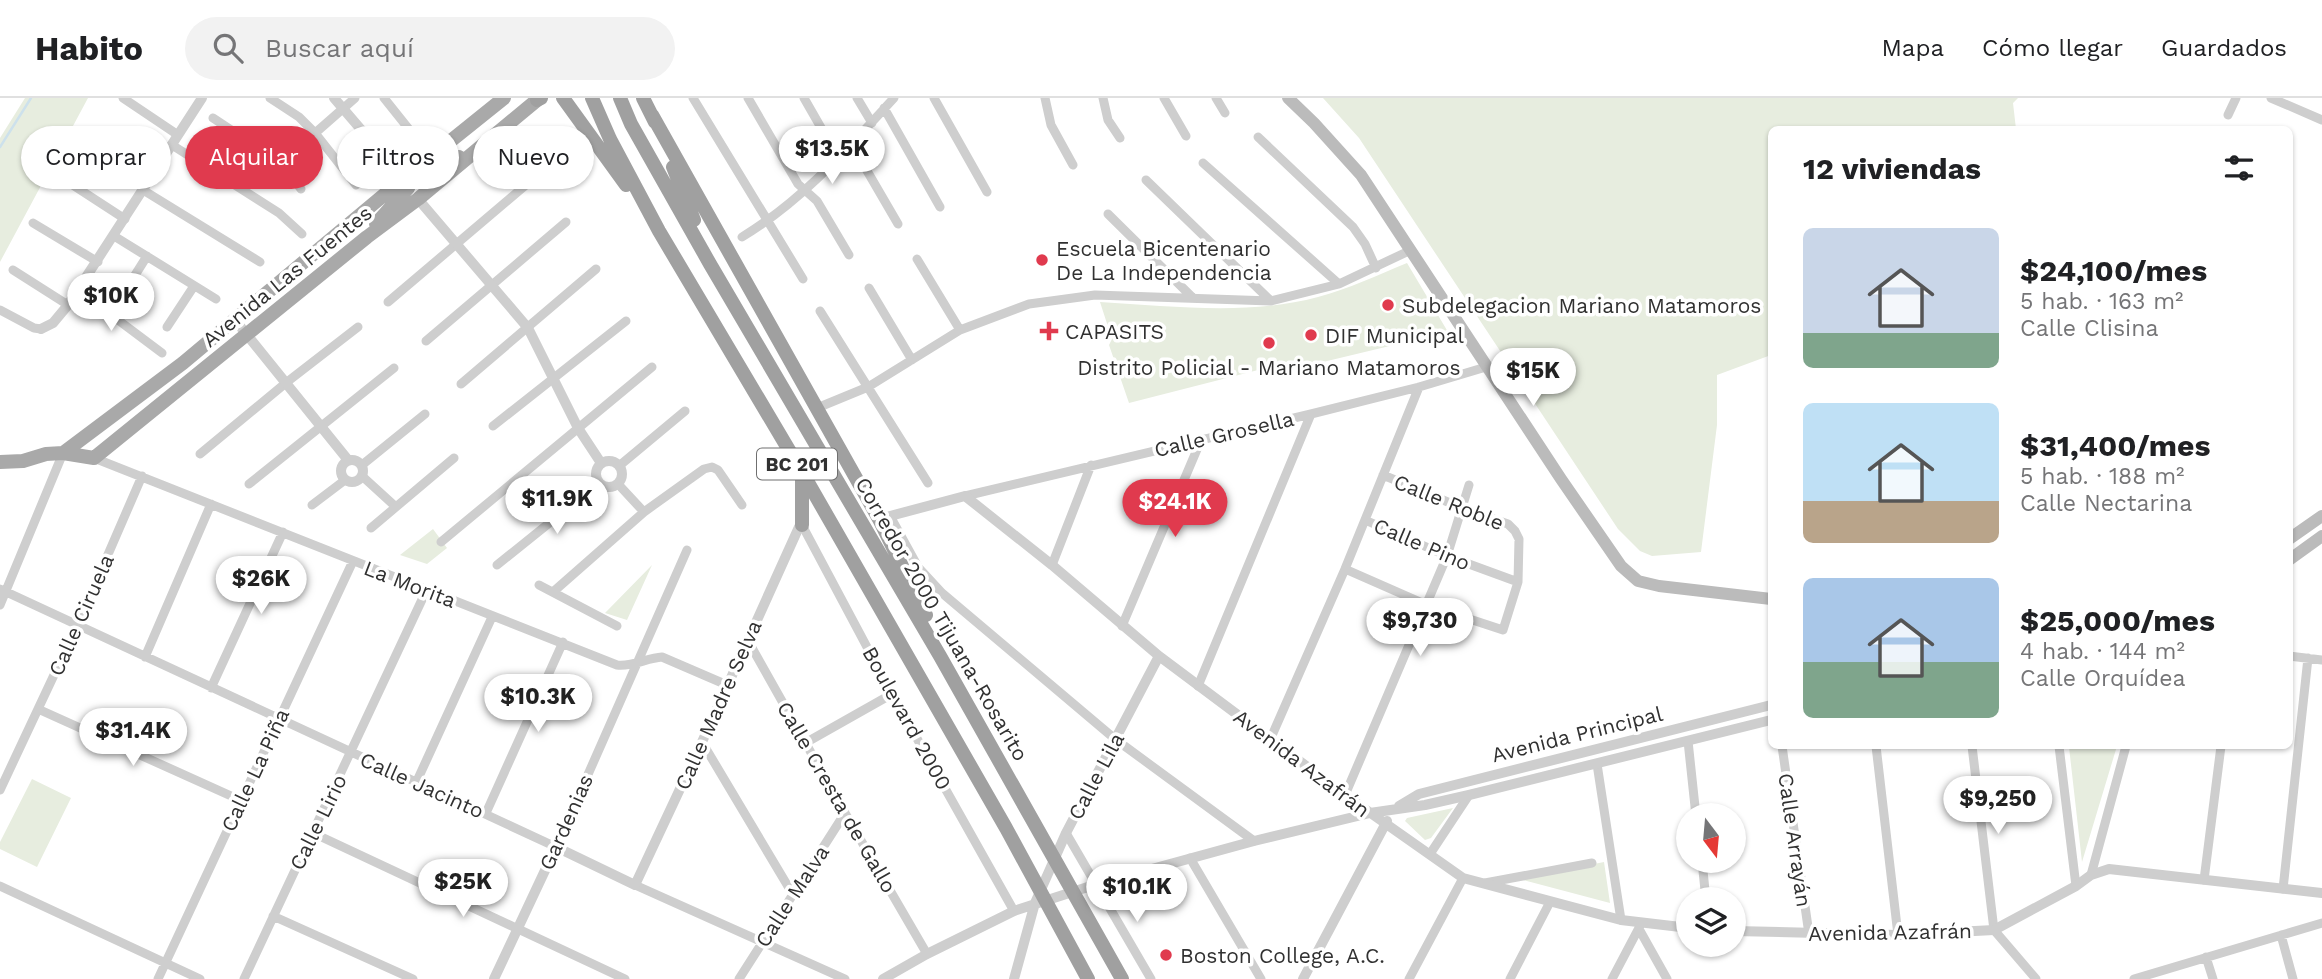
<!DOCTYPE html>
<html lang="es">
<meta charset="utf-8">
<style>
body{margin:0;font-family:"Work Sans",sans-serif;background:#f2f2f2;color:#202124;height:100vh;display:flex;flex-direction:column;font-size:26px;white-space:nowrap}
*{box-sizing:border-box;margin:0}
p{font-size:23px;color:#757577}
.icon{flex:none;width:38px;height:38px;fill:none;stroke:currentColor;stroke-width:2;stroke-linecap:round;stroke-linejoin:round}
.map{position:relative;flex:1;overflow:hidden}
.side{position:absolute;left:1768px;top:28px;width:525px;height:623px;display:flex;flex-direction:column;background:#fff;border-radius:10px;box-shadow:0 2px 5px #0004}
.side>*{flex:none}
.hud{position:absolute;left:21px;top:28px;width:665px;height:63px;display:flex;gap:14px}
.needle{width:46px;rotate:164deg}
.tools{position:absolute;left:1676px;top:705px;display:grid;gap:14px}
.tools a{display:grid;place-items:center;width:70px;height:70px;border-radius:50%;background:#fff;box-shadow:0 2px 5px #0004;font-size:35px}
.price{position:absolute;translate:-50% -60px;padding:0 16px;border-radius:24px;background:#fff;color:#222;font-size:23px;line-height:46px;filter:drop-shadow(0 2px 4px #0008)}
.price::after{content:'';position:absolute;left:50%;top:42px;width:21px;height:16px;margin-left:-10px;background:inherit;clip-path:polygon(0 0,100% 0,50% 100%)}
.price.active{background:#e03a4e;color:#fff}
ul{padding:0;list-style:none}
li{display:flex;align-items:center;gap:21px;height:175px;padding:0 35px}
li span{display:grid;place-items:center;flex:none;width:196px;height:140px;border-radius:10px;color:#555}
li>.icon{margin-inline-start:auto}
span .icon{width:84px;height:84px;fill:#fffc;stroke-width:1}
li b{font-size:30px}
h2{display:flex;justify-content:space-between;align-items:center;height:84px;padding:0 35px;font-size:30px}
.tag{padding:0 24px;border-radius:32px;background:#fff;box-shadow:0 2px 5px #0004;font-size:24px;line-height:63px}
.tag.active{background:#e03a4e;color:#fff}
header{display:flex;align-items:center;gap:42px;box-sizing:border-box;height:98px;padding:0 35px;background:#fff;border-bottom:2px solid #e0e0e0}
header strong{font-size:33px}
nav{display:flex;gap:38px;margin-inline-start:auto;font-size:24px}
.search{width:490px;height:63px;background:#f2f2f2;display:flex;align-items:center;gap:18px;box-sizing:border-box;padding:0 24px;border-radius:38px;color:#757577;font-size:26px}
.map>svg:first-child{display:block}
.green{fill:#e7eddf}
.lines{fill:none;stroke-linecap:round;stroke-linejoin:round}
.stream{stroke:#cde1ec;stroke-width:2.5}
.minor{stroke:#cecece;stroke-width:9}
.tertiary{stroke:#cecece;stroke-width:10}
.secondary{stroke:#bbb;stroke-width:12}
.primary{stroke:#a9a9a9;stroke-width:14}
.trunk{stroke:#a0a0a0;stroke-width:14}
.poi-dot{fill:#e03a4e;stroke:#fff;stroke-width:2.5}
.labels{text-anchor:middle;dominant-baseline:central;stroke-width:7;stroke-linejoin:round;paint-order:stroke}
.shield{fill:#fff;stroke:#6f6f6f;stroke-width:2}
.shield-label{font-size:19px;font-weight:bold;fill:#313131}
.poi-label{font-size:21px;fill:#313131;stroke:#fff;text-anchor:start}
.street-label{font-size:21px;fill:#313131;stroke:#fff}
</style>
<header>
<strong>Habito</strong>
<div class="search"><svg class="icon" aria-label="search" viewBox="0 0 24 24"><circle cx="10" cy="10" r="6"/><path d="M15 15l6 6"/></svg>Buscar aquí</div>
<nav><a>Mapa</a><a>Cómo llegar</a><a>Guardados</a></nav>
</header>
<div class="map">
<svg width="2322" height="881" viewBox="0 0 2322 881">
<rect width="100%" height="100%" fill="#fff"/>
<path class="green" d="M 25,0 L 88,0 L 0,164 L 0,40 Z
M 1323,0 L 2018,0 L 2013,5 L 2016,31 L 1771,32 L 1771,257 L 1717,277 L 1717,327 L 1701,454 L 1652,458 L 1640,453 L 1618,431 L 1359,40 Z
M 1407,165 L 1448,234 L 1265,278 L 1262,271 L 1129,305 L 1109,247 L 1112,241 L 1100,204 C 1172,208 1247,218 1318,199 C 1348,191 1378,177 1407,165 Z
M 433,431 L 447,450 L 427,466 L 400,457 Z
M 652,467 L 627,522 L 605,515 Z
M 2117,648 L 2082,764 L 2069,649 Z
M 32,681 L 71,700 L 37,769 L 0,751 L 0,744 Z
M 1453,710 L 1431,740 L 1425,742 L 1405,723 L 1407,720 Z
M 1604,764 L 1610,805 L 1519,781 Z"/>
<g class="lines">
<path class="stream" d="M 0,49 L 31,0"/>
<path class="minor" d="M 123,0 L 178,37
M 270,0 L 299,19 L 315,35 L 356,87
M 384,0 L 420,45
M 693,0 L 803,181
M 748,0 L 798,86 L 817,103 L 849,157
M 804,0 L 839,61
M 857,0 L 872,25
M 934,0 L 987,94
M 1045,0 L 1051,27 L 1073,67
M 1103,0 L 1108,22 L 1120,40
M 1164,0 L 1186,38
M 1216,0 L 1225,15
M 2271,0 L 2322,22
M 884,10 L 940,109
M 2228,17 L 2236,0
M 213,20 L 281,65 L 301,91
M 1258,39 L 1353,129 L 1365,146 L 1376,170
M 90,40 L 152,79
M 172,47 L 279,115 L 302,136
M 852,47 L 898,126
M 281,65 L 355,0
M 1203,65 L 1339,186
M 62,80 L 125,121
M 1146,82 L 1271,203
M 143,92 L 260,164
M 1108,116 L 1193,200
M 33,125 L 98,164
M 114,138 L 216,201
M 742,139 C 802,103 847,51 894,0
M 917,161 L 960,232
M 13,172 L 68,207
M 869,190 L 912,262
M 78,192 L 162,255
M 120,201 L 147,158
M 388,204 L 534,80
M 0,212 L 34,230 L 41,231
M 820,213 L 928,385
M 167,229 L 194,188
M 426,243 L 566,124
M 461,286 L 596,171
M 817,310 L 868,289 L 960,232 L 1029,206 L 1095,197 L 1271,203 L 1339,186 L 1411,152
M 493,328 L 626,223
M 200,356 L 287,284 L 358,229
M 94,360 L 617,567 C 632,569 647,560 662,559 L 727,587
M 362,367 L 425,316
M 619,368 L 685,313
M 362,378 L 396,409
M 249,386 L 394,270
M 618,386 L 644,414
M 965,398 L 1311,316 L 1419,289 L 1486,269
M 312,407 L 345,382
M 890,418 L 918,469 L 942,495 L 1115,641 L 1254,743
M 1365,422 L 1447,458 L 1518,484
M 802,427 L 892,596 L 1014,813
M 371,430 L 454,360
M 441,444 L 652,269
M 497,467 L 599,385
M 1052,467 L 1091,367
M 1345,471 L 1427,507 L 1503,532 L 1518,484 L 1519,441 L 1515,433 L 1508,426 L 1462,410 L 1383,377
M 539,487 L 617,528
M 0,491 L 556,749 L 687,452
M 553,494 L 644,414 L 704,371 L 712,369 L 718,372 L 742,407
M 0,507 L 63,355
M 1122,528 L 1201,342
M 747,541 L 845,715 L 927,856
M 2289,558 L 2322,562
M 145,559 L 211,406
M 1198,588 L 1311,316
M 211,590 L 283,434
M 38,611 L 240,702
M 1270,642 L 1345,471 L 1419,289
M 1688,643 L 1696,718
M 702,644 L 792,795
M 807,644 L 892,596
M 1782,648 L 1809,836
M 1876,648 L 1898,837
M 1972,648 L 1994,832 L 2036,881
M 2059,648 L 2076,788
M 1597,666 L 1621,822
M 416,685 L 492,519
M 0,692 L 77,528 L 142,378
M 1345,697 L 1447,458 L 1469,387
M 486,715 L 563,544
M 313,735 L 625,881
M 1066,735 L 1151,881
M 1430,756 L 1469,697
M 1190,760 L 1261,881
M 1702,763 L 1706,802
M 2091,777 L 2126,648
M 2204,782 L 2221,648
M 1485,785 L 1592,765
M 635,787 L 845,881
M 0,788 L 200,881
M 2283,791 L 2308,560
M 273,818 L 413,881
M 1639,831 L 1667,881
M 2281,837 L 2293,881
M 2206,859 L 2213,881
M 158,881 L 353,463
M 244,881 L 427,491
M 739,881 L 845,715
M 1409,881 L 1463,780
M 1510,881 L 1550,804
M 1612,881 L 1641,826
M 2134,881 L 2322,825"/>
<path class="tertiary" d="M 334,0 L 364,35 L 411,76
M 366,38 L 397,86
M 418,101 L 528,230 L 578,330 L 601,365
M 235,222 L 348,362
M 41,231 L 53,225 L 68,207 L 202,0
M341 373a11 11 0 1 1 22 0a11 11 0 1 1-22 0Z
M596 376a13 13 0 1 1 26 0a13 13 0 1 1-26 0Z
M 879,421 L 965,398 L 1052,467 L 1159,558 L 1345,697 L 1463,780 L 1621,822 L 1689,830
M 1399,708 L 1419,696 L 1771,607
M 1734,833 L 1898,837 L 1994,832 L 2076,788 L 2091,777 L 2109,771 L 2322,795
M 494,881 L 556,749 L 635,787 L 702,644 L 799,429 L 802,427
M 883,881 L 927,856 L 1014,813 L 1097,786 L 1254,743 L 1370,715 L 1425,707 L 1469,697 L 1771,622
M 1014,881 L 1035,805 L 1066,735 L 1159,558
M 1303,881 L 1387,723"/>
<path class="secondary" d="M 1288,0 L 1314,25 L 1361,77 L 1561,381 L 1621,468 L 1638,483 L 1659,488 L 1771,501
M 2289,441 L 2322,418
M 2289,462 L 2322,438"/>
<path class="primary" d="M 405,86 L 424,79 L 459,59
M 376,126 L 408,90 L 412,79
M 63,355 L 183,265 L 397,86 L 504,0
M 0,364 L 23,363 L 46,356 L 63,355 L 94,360 L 367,139 L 418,101 L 537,2"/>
<path class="trunk" d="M 563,0 L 626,87
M 592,0 L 610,41 L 659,133 L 802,374 L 1006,730 L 1088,881
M 620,0 L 631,26 L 710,166 L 940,558 L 1122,881
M 643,0 L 655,24
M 537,2 L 541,0
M 652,17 L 879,421 L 926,517
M 673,69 L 694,122
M 802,427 L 802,376"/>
</g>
<g class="poi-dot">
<circle cx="1042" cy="162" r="7"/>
<circle cx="1388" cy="207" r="7"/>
<path d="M1045.5 222.5h7v7h7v7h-7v7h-7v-7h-7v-7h7z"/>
<circle cx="1311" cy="237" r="7"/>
<circle cx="1269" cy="245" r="7"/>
<circle cx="1166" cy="857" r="7"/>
</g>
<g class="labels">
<rect class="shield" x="757" y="350.5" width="80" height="31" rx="5"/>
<g class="shield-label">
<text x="797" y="366">BC 201</text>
</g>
<g class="poi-label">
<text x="1056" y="150">Escuela Bicentenario<tspan x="1056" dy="24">De La Independencia</tspan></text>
<text x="1402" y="207">Subdelegacion Mariano Matamoros</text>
<text x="1065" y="233">CAPASITS</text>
<text x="1325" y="237">DIF Municipal</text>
<text x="1269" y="269" text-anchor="middle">Distrito Policial - Mariano Matamoros</text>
<text x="1180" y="857">Boston College, A.C.</text>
</g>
<g class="street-label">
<text transform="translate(287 178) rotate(-39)">Avenida Las Fuentes</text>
<text transform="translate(1224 336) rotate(-13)">Calle Grosella</text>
<text transform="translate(1449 404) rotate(22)">Calle Roble</text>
<text transform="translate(1422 446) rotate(23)">Calle Pino</text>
<text transform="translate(410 486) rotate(21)">La Morita</text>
<text transform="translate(81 517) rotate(-66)">Calle Ciruela</text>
<text transform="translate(942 521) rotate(60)">Corredor 2000 Tijuana-Rosarito</text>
<text transform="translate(718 607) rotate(-66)">Calle Madre Selva</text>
<text transform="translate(907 620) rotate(61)">Boulevard 2000</text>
<text transform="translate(1577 636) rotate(-14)">Avenida Principal</text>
<text transform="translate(1302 665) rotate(37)">Avenida Azafrán</text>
<text transform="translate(255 672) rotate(-65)">Calle La Piña</text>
<text transform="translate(1096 678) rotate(-62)">Calle Lila</text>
<text transform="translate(422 687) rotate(24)">Calle Jacinto</text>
<text transform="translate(837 699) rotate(60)">Calle Cresta de Gallo</text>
<text transform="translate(318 724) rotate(-64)">Calle Lirio</text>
<text transform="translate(566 724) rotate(-66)">Gardenias</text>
<text transform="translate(1795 742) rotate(82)">Calle Arrayán</text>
<text transform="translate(792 798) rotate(-57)">Calle Malva</text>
<text transform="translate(1890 834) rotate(-1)">Avenida Azafrán</text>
</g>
</g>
</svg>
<div class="tools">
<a><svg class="needle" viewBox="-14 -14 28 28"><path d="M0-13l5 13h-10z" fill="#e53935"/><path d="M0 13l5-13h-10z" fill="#757577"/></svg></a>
<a><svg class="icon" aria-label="layers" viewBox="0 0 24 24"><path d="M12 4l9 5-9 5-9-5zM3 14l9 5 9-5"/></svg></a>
</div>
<b class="price" style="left:832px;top:88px">$13.5K</b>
<b class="price" style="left:111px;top:235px">$10K</b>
<b class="price" style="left:1533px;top:310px">$15K</b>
<b class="price" style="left:557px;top:438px">$11.9K</b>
<b class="price active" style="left:1175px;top:441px">$24.1K</b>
<b class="price" style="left:261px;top:518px">$26K</b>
<b class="price" style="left:1420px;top:560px">$9,730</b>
<b class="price" style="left:538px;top:636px">$10.3K</b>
<b class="price" style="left:133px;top:670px">$31.4K</b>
<b class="price" style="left:1998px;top:738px">$9,250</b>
<b class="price" style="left:463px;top:821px">$25K</b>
<b class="price" style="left:1137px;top:826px">$10.1K</b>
<div class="hud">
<a class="tag">Comprar</a>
<a class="tag active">Alquilar</a>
<a class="tag">Filtros</a>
<a class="tag">Nuevo</a>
</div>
<section class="side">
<h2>12 viviendas<svg class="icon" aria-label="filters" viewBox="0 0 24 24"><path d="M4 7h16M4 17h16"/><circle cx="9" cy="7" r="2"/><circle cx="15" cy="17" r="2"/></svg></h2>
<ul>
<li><span style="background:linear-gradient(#c9d6e8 75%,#7fa58c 0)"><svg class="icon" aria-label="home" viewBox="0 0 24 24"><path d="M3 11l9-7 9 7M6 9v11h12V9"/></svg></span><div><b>$24,100/mes</b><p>5 hab. · 163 m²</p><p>Calle Clisina</p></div></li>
<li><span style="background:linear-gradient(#bfe0f5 70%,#b9a48a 0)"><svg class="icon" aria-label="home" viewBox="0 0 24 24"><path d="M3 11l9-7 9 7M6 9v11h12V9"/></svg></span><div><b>$31,400/mes</b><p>5 hab. · 188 m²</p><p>Calle Nectarina</p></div></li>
<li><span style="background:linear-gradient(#a9c7e8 60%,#7fa58c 0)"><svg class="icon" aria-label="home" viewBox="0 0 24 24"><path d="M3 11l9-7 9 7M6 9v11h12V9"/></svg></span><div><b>$25,000/mes</b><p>4 hab. · 144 m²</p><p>Calle Orquídea</p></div></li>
</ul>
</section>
</div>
